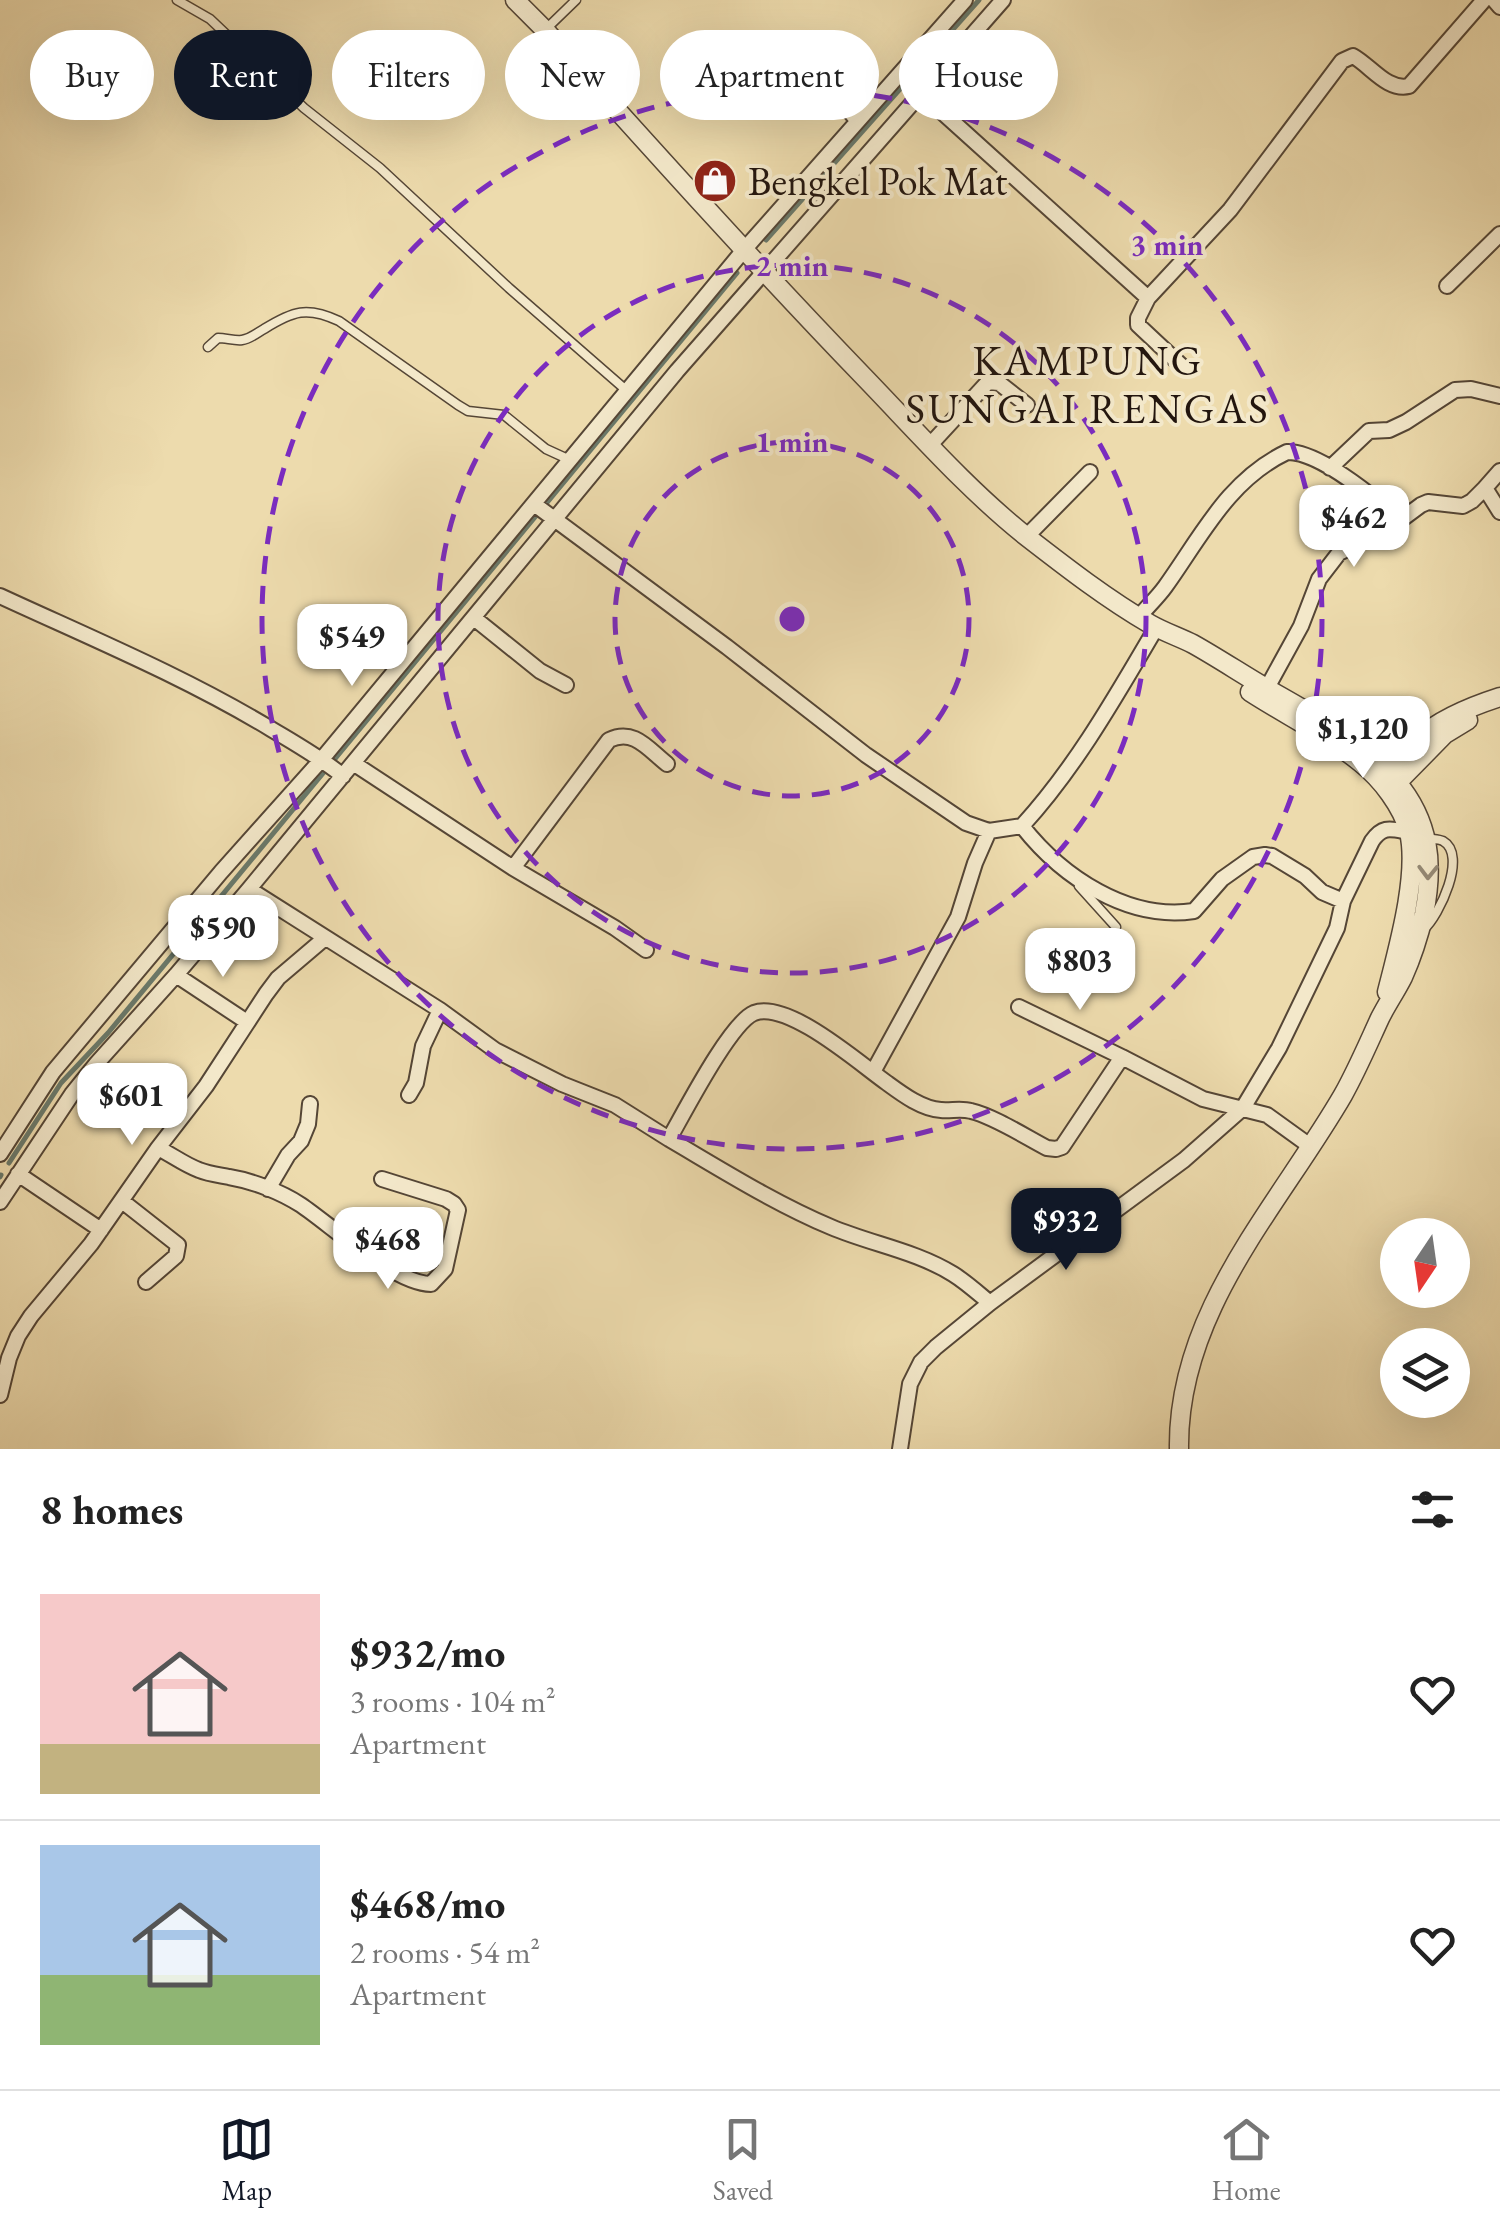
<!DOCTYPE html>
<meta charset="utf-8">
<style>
body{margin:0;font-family:"EB Garamond",serif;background:#f2f2f2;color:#222;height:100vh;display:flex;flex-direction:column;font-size:38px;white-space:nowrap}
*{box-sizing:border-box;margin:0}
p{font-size:32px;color:#767676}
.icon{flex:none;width:55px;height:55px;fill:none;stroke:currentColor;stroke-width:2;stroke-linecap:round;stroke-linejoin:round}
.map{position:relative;height:1449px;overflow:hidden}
.sheet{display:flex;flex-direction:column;background:#fff;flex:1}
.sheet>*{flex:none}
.guide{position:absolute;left:30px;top:30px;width:1440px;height:90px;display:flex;gap:20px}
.needle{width:65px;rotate:193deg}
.controls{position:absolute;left:1380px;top:1218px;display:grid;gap:20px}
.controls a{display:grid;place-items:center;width:90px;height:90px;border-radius:50%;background:#fff;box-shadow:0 10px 40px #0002;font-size:50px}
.price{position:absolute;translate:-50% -85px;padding:0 22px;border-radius:20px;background:#fff;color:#222;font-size:32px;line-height:65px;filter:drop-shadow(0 2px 5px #0008)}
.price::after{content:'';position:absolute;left:50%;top:60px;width:30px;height:22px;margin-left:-15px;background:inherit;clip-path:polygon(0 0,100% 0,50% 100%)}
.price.on{background:#111827;color:#fff}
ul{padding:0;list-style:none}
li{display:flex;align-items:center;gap:30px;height:250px;padding:0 40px}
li+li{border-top:2px solid #e0e0e0}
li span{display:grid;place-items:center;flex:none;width:280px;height:200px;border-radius:0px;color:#555}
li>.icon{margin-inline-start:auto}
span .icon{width:120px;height:120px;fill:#fffc;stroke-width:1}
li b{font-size:42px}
h2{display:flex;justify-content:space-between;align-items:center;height:120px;padding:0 40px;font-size:42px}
.tag{padding:0 35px;border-radius:45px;background:#fff;box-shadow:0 10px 40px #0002;font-size:35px;line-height:90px}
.tag.on{background:#111827;color:#fff}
.tab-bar{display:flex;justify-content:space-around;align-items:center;height:140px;border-top:2px solid #e0e0e0;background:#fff;font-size:28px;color:#767676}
.tab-bar a{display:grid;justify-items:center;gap:5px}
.tab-bar .on{color:#111827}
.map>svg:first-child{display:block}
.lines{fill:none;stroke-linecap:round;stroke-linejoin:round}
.stream{stroke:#6a796a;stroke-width:5}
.service-casing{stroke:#554636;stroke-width:11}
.minor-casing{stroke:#554636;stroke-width:18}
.tertiary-casing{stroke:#554636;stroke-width:21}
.service{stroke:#f3e8ca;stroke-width:8}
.minor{stroke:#f3e8ca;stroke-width:14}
.tertiary{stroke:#f3e8ca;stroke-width:18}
.oneway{stroke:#958975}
.ring{fill:none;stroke:#7b2cbf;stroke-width:5;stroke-dasharray:18 12}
.labels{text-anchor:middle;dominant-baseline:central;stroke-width:8;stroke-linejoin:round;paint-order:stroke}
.poi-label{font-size:40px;fill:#22150e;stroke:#f3e8ca;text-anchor:start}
.neighbourhood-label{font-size:42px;letter-spacing:2.5px;fill:#22150e;stroke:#f3e8ca}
.centre{fill:#7b2cbf;stroke:#f3e8ca;stroke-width:5}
.ring-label{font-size:30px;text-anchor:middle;font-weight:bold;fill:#7b2cbf;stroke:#f3e8ca;stroke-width:8;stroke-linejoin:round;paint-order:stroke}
</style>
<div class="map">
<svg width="1500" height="1449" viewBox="0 0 1500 1449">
<rect width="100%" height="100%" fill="#eddbad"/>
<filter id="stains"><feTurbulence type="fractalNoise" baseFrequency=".002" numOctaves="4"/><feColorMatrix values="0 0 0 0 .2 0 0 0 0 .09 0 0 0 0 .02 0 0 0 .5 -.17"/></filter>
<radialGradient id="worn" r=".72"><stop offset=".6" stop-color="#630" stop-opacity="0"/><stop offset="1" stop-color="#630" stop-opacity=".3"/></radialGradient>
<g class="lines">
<path class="stream" d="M 766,240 L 979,0
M 9,1163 L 61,1083 L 108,1033 L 737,273
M 0,1177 L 1,1175"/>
<g class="service-casing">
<path id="service" d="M 177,0 L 210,19 L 304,108 L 380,168 L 509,288 L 626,390
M 545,30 L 576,0
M 208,347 L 218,338 C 226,338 235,341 242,340 C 250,339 257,333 264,329 C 293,311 307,306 339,321 L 458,405 L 468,411 L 504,415 L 546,449 L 570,460
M 1079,886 L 1116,927
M 1424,929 C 1439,916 1468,855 1443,841 C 1439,839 1431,839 1427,838"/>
</g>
<g class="minor-casing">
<path id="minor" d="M 1494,0 L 1500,7
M 718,46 L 774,105 L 779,106 C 784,100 787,92 793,86 C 817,64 844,106 858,121
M 921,93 L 1148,298 L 1230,210 L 1342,61 L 1353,56 C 1371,66 1387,91 1409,86 L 1484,0
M 1447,286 L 1500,234
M 1148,298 L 1138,318 L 1138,325 L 1185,369
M 930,445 L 988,382 L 999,383 L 1027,405
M 1330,468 L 1369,431 L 1389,430 L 1406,422 L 1455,390 L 1471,389 L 1500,396
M 1485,488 L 1500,471
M 534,504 L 727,647 L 866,755 L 966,823 L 989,831 L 1022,826 C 1062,877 1128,921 1194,911 L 1222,879 L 1253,857 L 1265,855 L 1272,856 L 1305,876 L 1322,892 L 1343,901
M 1027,536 L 1090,472
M 0,596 C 91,638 185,677 271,729 C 296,744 321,758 343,776
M 1139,617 C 1147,607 1157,598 1165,587 C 1201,537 1228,480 1287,452 C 1319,451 1376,499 1400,520
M 474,618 L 540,671 L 566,685
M 1267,688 L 1301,626 L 1319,579 L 1339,553 L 1390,528 L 1421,505 L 1428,502 L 1463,506 L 1472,501 L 1485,488 L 1500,512
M 353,763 L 513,868 L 615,928 L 646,950
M 1022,826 C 1076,767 1116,696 1156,628
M 513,868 L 609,740 C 634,728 648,749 667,764
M 249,889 L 440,1010 L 495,1050 L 562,1084 L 615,1105 L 669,1139 C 684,1113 730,1023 754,1013 C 788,1000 860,1064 887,1083 C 902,1094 922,1109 941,1110 C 951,1111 961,1108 971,1111 C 993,1116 1026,1137 1047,1148 L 1056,1149 L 1062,1147 L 1122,1057 L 1203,1099 L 1267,1115 L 1310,1146
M 176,975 L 247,1022
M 1019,1007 L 1122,1057
M 873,1072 L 958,917 L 975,863 L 989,831
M 409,1095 L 416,1083 L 423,1046 L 440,1010
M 669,1139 C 722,1170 774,1203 831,1227 C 871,1244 916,1251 953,1274 C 966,1282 978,1293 990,1303
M 158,1148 C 172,1155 185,1165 199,1170 C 209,1174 219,1175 229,1177 C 253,1181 281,1192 301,1205 C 332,1226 395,1284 431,1284 L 445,1269 L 458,1210 L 454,1204 L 446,1199 L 382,1179
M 0,1154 L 53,1072 L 221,872 L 322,759 L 743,251 L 965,0
M 18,1174 L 101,1230
M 268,1189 L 288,1155 L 301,1141 L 308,1124 L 310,1104
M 122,1201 L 178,1245 L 176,1256 L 146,1282
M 0,1202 L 72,1094 L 97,1063 L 176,975 L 249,889 L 677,371 L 1003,0
M 0,1395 L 9,1358 L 18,1336 L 31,1316 L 91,1244 L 158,1148 L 206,1086 L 266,994 L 278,978 L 325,938
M 900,1449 L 910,1384 L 921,1362 L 936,1347 L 990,1303 L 1184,1160 L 1243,1108 L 1279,1048 L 1337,928 L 1343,901 L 1372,841 C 1383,825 1391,829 1409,832"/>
</g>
<g class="tertiary-casing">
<path id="tertiary" d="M 515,0 L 545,30 C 651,148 756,265 865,378 C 918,433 968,490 1027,537 C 1067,568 1107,599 1150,624 C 1164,632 1179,637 1193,644 C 1218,658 1242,674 1266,688 C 1313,715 1360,739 1396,781 C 1430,821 1434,864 1424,914 C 1419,935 1412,957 1403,977 C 1396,991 1387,1004 1380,1018 C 1368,1044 1357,1070 1343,1095 C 1278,1207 1177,1311 1179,1449
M 1250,692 C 1287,716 1327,735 1361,763 C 1381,779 1402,806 1409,832 C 1419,875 1398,948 1387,992
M 1381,782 C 1394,768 1405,751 1419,738 C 1441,718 1472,706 1500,697
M 1391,789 L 1445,734 L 1468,720"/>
</g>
<use href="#service" class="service"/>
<use href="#minor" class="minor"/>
<use href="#tertiary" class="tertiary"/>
</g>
<defs><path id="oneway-chevron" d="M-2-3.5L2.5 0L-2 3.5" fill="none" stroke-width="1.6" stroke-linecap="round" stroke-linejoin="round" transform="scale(2.5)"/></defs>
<use class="oneway" href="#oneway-chevron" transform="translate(1428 872) rotate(91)"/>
<g class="ring">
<circle cx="792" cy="619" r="177"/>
<circle cx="792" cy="619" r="354"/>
<circle cx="792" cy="619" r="530"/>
</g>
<defs>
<g id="shop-disc" transform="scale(2.25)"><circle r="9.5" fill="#8f2418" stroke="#f3e8ca"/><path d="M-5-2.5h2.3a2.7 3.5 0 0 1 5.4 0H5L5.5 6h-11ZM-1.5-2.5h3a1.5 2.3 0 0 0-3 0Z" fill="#fff"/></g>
</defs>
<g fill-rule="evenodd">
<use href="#shop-disc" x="715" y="181"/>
</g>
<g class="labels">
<g class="poi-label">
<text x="748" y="181">Bengkel Pok Mat</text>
</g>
<g class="neighbourhood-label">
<text x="1088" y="360">KAMPUNG<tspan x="1088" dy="48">SUNGAI RENGAS</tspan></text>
</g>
</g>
<circle cx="792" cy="619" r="15" class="centre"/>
<g class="ring-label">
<text x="1167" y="255">3 min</text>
<text x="792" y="276">2 min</text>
<text x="792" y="452">1 min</text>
</g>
<rect width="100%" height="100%" filter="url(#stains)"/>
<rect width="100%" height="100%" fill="url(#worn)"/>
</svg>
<div class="controls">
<a><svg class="needle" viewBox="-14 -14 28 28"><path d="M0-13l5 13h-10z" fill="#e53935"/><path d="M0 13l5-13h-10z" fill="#767676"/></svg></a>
<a><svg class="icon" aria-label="layers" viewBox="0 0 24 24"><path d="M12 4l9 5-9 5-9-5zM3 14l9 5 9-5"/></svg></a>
</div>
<b class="price" style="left:1354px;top:570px">$462</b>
<b class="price" style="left:352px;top:689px">$549</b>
<b class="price" style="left:1363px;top:781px">$1,120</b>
<b class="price" style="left:223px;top:980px">$590</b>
<b class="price" style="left:1080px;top:1013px">$803</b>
<b class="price" style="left:132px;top:1148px">$601</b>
<b class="price on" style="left:1066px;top:1273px">$932</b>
<b class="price" style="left:388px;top:1292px">$468</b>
<div class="guide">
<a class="tag">Buy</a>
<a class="tag on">Rent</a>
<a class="tag">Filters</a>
<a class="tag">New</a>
<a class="tag">Apartment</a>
<a class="tag">House</a>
</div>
</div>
<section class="sheet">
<h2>8 homes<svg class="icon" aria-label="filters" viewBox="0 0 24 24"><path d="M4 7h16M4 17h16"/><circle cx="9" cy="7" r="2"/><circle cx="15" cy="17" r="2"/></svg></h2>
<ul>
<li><span style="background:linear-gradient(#f6c9c9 75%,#c2b280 0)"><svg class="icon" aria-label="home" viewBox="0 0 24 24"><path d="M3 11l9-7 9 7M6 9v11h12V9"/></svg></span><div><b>$932/mo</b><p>3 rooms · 104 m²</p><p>Apartment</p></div><svg class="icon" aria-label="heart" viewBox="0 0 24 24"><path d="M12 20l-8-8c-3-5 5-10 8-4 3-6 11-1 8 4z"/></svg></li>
<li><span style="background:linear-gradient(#a9c7e8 65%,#8fb573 0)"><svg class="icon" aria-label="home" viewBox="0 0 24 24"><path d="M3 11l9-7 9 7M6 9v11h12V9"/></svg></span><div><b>$468/mo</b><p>2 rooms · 54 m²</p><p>Apartment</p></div><svg class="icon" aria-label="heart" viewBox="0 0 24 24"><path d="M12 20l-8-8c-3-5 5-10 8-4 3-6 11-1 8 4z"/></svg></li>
</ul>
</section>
<nav class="tab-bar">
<a class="on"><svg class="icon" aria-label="map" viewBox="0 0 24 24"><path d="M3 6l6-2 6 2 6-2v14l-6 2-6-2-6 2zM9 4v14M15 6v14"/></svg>Map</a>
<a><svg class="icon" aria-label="saved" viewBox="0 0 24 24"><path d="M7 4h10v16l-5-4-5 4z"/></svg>Saved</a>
<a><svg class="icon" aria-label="home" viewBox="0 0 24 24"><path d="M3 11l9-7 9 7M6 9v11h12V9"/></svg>Home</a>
</nav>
